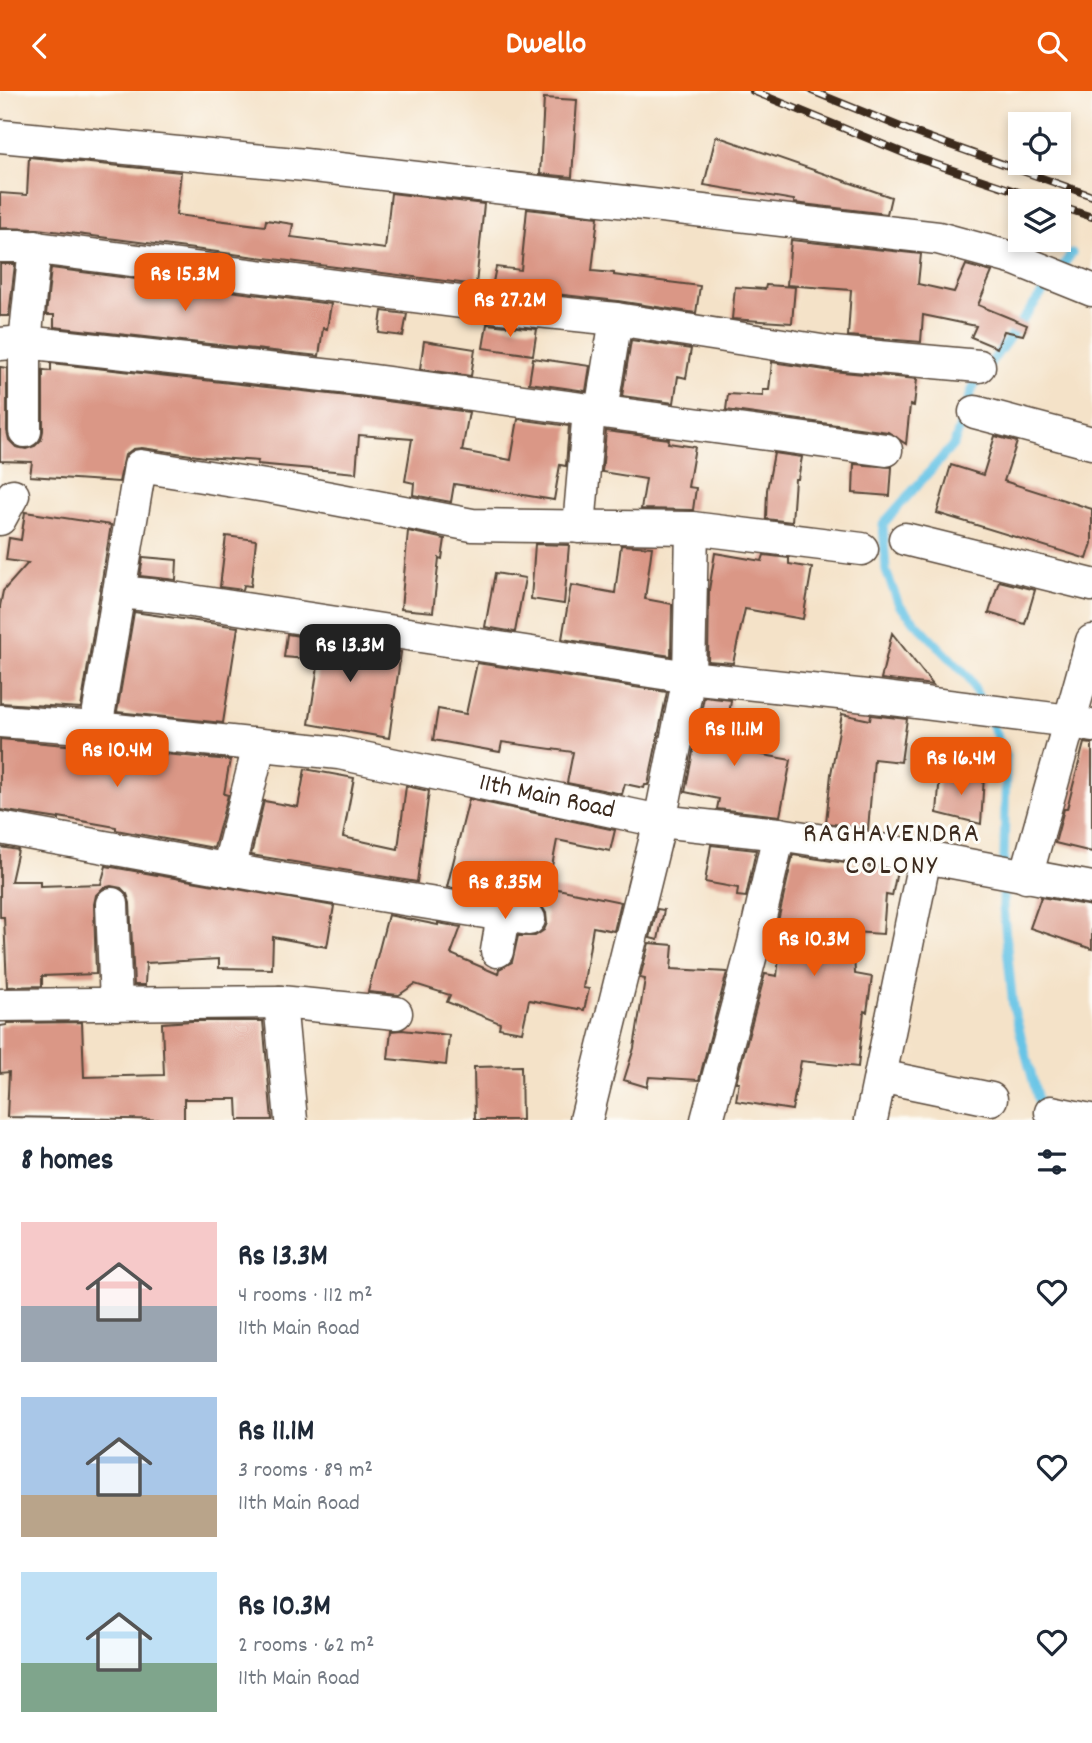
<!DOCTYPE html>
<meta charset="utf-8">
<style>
body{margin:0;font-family:Dekko,sans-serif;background:#f6f6f7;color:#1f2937;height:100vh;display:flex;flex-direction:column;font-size:26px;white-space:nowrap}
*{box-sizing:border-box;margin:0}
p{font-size:23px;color:#747a83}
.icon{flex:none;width:38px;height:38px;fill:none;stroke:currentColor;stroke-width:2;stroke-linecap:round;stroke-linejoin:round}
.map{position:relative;height:1029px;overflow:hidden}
.side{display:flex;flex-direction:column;background:#fff;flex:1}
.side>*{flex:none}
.buttons{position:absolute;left:1008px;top:21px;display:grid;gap:14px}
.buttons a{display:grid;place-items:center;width:63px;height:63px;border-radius:0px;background:#fff;box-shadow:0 4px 10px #0003;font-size:35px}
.price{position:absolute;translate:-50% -60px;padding:0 16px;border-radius:14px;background:#ea580c;color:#fff;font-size:23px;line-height:46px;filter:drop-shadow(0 2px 4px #0008)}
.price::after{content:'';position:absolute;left:50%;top:42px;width:21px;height:16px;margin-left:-10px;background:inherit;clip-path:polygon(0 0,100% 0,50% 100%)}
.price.selected{background:#222;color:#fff}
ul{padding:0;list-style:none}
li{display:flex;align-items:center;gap:21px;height:175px;padding:0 21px}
li span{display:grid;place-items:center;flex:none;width:196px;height:140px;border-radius:0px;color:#555}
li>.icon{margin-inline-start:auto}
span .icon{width:84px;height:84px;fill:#fffc;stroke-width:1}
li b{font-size:30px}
h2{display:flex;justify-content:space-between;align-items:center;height:84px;padding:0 21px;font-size:30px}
header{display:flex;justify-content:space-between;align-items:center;height:91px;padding:0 21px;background:#ea580c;color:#fff;font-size:32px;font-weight:700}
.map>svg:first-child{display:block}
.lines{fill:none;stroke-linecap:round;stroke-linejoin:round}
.stream{stroke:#68c4e6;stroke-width:9}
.building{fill:#da9786}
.minor-casing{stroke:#574638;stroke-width:35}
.minor{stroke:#fff;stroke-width:32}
.rail-casing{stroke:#3b2a1e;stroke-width:8}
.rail{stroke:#fdfcf7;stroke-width:5;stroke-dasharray:16;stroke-linecap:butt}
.labels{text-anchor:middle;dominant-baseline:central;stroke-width:6;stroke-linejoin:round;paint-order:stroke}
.street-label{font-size:26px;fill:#3b2a1e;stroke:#fdfcf7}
.neighbourhood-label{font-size:28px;letter-spacing:2px;fill:#3b2a1e;stroke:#fdfcf7}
</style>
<header><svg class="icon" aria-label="back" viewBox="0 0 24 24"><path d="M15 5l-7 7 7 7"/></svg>Dwello<svg class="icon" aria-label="search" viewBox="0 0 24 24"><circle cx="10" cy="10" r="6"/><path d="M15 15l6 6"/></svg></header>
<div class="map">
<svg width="1092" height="1029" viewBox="0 0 1092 1029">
<rect width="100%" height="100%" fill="#fdfcf7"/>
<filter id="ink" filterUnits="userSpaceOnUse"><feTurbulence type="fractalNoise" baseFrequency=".0143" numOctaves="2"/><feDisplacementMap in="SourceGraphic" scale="14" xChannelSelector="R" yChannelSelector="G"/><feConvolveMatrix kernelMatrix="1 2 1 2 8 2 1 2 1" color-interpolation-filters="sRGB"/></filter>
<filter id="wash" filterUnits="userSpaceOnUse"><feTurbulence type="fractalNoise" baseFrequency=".00686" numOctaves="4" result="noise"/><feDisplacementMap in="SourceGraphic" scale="28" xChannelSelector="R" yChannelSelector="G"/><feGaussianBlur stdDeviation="1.57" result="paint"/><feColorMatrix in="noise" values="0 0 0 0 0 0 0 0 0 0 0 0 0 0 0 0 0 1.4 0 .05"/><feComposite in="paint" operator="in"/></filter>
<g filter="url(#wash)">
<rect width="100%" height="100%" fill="#f4e2c8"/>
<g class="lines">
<path class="stream" d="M 982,613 L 969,587 L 899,514 L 886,480 L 883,433 L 954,353 L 973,296 L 1072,162
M 988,626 L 1006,665 L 1003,816 L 1013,915 L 1041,1020"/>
</g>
<g id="blocks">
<path class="building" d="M 544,7 L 577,9 L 572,86 L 540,83 Z
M 716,45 L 891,106 L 887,123 L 794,112 L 794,109 L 704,94 Z
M 29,66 L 181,81 L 176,124 L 265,135 L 266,129 L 293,133 L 291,146 L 385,158 L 391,102 L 484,113 L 476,194 L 38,138 L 0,137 L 0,102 L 27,104 Z
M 527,118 L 598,126 L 592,180 L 614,182 L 614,184 L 700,195 L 696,222 L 618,210 L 492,196 L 496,176 L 521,179 Z
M 791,149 L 921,163 L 918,193 L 954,201 L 966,174 L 992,181 L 978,214 L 1027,234 L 1023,244 L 1004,240 L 997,257 L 971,246 L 976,235 L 923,224 L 921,251 L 848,245 L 851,199 L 787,194 Z
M 0,173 L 15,173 L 9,225 L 0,225 Z
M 51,177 L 331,213 L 327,238 L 323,237 L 319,265 L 54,236 L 54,224 L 46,224 Z
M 766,194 L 795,196 L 792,232 L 732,228 L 735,196 L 765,198 Z
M 382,220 L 407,223 L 403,245 L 379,242 Z
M 487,233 L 537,238 L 533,264 L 483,257 Z
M 631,249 L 691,258 L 686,287 L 678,285 L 674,312 L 622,305 Z
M 424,250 L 475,258 L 471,285 L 420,278 Z
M 533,267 L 590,275 L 586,300 L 529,292 Z
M 772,271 L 832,280 L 917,288 L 914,315 L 910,314 L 906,353 L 888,341 L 726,319 L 728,303 L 763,305 L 763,299 L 769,299 Z
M 51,272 L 357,306 L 469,321 L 462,360 L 511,369 L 518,328 L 569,335 L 566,375 L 560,374 L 554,409 L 454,393 L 451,411 L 413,404 L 414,392 L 405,390 L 412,348 L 359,344 L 356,382 L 257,373 L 258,370 L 205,366 L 142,357 L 133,358 L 125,364 L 119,391 L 30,385 L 32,371 L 0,370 L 0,276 L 7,277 L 7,340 L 9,349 L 16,356 L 26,358 L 35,355 L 41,349 L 43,340 L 43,279 L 51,280 Z
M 606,340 L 669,348 L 668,352 L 695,356 L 688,396 L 696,397 L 693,419 L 641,418 L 646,388 L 602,381 Z
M 995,345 L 1017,351 L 1004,390 L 1092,418 L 1092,452 L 1087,468 L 937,422 L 951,374 L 983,384 Z
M 774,362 L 802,366 L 798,388 L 795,388 L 792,431 L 766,428 L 767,399 Z
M 854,373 L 892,376 L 890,405 L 853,402 Z
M 25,421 L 111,434 L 81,617 L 0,612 L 0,515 L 3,500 L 28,472 L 6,469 L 9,447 L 21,449 Z
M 408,440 L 445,448 L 442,468 L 439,467 L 433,521 L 401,518 Z
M 226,445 L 256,449 L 251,495 L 244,494 L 243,499 L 220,496 Z
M 535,453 L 569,454 L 564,513 L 531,508 Z
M 621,454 L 652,456 L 645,508 L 672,513 L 671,565 L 562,548 L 571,494 L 615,502 Z
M 715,462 L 762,470 L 764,464 L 789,467 L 789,473 L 812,477 L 803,528 L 745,518 L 733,572 L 708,570 L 709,499 Z
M 143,466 L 177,469 L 176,489 L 140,485 Z
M 495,482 L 525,487 L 515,541 L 485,536 Z
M 999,490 L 1035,499 L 1025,533 L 989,522 Z
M 134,521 L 238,536 L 223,632 L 117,621 Z
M 892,542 L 933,594 L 881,588 Z
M 287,543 L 401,561 L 389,647 L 309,633 L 319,569 L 284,566 Z
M 477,572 L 667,601 L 648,694 L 645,694 L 644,697 L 625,693 L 622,703 L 567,692 L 573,661 L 502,651 L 500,661 L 433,649 L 438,618 L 466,623 Z
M 704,606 L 731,609 L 725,657 L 791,669 L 780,725 L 717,718 L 719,708 L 685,701 Z
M 842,623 L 870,629 L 871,624 L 907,628 L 901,671 L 874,668 L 868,738 L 826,732 L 831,683 Z
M 0,648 L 230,669 L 224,703 L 228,704 L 214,757 L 116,739 L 116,736 L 59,726 L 59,728 L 0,719 Z
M 1084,652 L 1092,653 L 1092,761 L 1055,752 L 1064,718 L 1067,718 Z
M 305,678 L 354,687 L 343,746 L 398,758 L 406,695 L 429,700 L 417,791 L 251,764 L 264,710 L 298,716 Z
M 940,682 L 984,685 L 981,733 L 937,722 Z
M 469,708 L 615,739 L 610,760 L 557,749 L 548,796 L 621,811 L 614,840 L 593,836 L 583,897 L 589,898 L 584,919 L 529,909 L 522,941 L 499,937 L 500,932 L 447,911 L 450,904 L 415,893 L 399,904 L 368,901 L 388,824 L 438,834 L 438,832 L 461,836 L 451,863 L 498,883 L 499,878 L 512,871 L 518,845 L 535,845 L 544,839 L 547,832 L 546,822 L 541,814 L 533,810 L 447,796 Z
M 711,754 L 756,759 L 746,806 L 737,805 L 738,797 L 705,791 Z
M 0,756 L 18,759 L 11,790 L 40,790 L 40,795 L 101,793 L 106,775 L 334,815 L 327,856 L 273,846 L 272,878 L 219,877 L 219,868 L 146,872 L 145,894 L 134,894 L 130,812 L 127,803 L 121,797 L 111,795 L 103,797 L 96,804 L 94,813 L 96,883 L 42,885 L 42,895 L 7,896 L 4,826 L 0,826 Z
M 793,764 L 897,780 L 892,805 L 886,804 L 883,843 L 853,841 L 855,883 L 872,886 L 867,921 L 864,920 L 858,976 L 801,970 L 792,1019 L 736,1010 L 739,991 L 736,991 L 765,883 L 777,885 L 783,831 L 778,830 Z
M 1041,806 L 1092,815 L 1092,858 L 1030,837 Z
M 657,818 L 664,819 L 658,849 L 650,847 Z
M 649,852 L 673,854 L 671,878 L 727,881 L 699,989 L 649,986 L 647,996 L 624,989 L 634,957 L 645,888 L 640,887 Z
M 192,930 L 263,930 L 272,1029 L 238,1029 L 237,1008 L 184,1008 L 184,1029 L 7,1026 L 9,981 L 0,982 L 0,935 L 7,934 L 7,932 L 82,931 L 84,986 L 164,984 L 162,932 Z
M 402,939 L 449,944 L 446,974 L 388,968 L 391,940 Z
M 521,975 L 522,1029 L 475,1029 L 474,976 Z"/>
</g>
</g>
<g filter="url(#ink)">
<use href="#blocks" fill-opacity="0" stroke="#574638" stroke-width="2"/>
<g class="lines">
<g class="minor-casing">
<g id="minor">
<path d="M 0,45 L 305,74 L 938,147 L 1015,168 L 1092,199"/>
<path d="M 0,155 L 21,155 L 508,217 L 616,228 L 834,262 L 979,275"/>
<path d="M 0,253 L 25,251 L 359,288 L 886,359"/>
<path d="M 601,320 L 616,228"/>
<path d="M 975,321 L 1092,352"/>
<path d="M 25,340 L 25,251 L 35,156"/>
<path d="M 0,428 L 13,404"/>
<path d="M 579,436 L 589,319"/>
<path d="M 905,448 L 1092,494"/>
<path d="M 119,501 L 159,505 L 689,586 L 876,606 L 1070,630 L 1092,635"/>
<path id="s1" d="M 0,630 L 96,637 L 339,662 L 660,730 L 779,743 L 925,766 L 1092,797"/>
<path d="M 96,637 L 140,375 L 272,396 L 472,434 L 692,437 L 862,458"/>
<path d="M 0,737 L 280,788 L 529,828"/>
<path d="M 228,779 L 259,655"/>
<path d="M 1026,786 L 1092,550"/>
<path d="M 112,813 L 116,913"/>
<path d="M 497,860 L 503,824"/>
<path d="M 280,911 L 291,1029"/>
<path d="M 0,914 L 280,911 L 396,922"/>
<path d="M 880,985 L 991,1008"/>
<path d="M 1051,1021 L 1090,1029"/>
<path d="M 586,1029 L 660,730 L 689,586 L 692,437"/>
<path d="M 707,1029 L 754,852 L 779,743"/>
<path d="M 871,1029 L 925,766"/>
</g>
</g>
<use href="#minor" class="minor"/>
<g class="rail-casing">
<path id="rail" d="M 753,0 L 911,65 L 1045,110
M 812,0 L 908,39 L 1092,105
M 1059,115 L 1092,126"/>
</g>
<use href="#rail" class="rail"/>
</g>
</g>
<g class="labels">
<g class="street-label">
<text stroke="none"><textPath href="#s1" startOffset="553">11th Main Road</textPath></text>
</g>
<g class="neighbourhood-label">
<text x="892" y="745">RAGHAVENDRA<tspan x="892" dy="32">COLONY</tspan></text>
</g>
</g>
</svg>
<div class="buttons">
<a><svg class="icon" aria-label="locate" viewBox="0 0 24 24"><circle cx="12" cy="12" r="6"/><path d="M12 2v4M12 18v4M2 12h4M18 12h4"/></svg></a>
<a><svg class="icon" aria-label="layers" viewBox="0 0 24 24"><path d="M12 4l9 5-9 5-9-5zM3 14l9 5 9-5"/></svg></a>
</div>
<b class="price" style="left:185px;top:222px">Rs 15.3M</b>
<b class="price" style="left:510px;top:248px">Rs 27.2M</b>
<b class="price selected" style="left:350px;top:593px">Rs 13.3M</b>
<b class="price" style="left:734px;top:677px">Rs 11.1M</b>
<b class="price" style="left:117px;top:698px">Rs 10.4M</b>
<b class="price" style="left:961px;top:706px">Rs 16.4M</b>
<b class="price" style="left:505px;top:830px">Rs 8.35M</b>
<b class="price" style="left:814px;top:887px">Rs 10.3M</b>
</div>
<section class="side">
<h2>8 homes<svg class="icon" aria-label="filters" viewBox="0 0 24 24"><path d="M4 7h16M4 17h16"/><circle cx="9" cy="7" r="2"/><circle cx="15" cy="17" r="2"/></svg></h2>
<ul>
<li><span style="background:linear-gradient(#f6c9c9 60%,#9aa5b1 0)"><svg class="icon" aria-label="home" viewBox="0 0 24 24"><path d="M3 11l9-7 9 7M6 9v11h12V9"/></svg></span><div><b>Rs 13.3M</b><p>4 rooms · 112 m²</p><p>11th Main Road</p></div><svg class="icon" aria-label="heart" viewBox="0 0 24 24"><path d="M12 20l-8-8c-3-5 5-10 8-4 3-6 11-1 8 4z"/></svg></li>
<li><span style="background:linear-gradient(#a9c7e8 70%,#b9a48a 0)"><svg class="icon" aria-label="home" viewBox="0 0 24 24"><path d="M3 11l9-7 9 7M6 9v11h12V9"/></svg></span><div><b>Rs 11.1M</b><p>3 rooms · 89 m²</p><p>11th Main Road</p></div><svg class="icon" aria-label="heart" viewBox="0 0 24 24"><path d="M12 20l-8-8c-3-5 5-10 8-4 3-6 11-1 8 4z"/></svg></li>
<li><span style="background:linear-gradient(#bfe0f5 65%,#7fa58c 0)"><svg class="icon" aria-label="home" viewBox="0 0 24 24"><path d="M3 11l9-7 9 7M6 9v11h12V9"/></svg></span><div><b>Rs 10.3M</b><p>2 rooms · 62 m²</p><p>11th Main Road</p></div><svg class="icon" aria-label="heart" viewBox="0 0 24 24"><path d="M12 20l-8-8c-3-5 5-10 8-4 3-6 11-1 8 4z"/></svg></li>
</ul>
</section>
